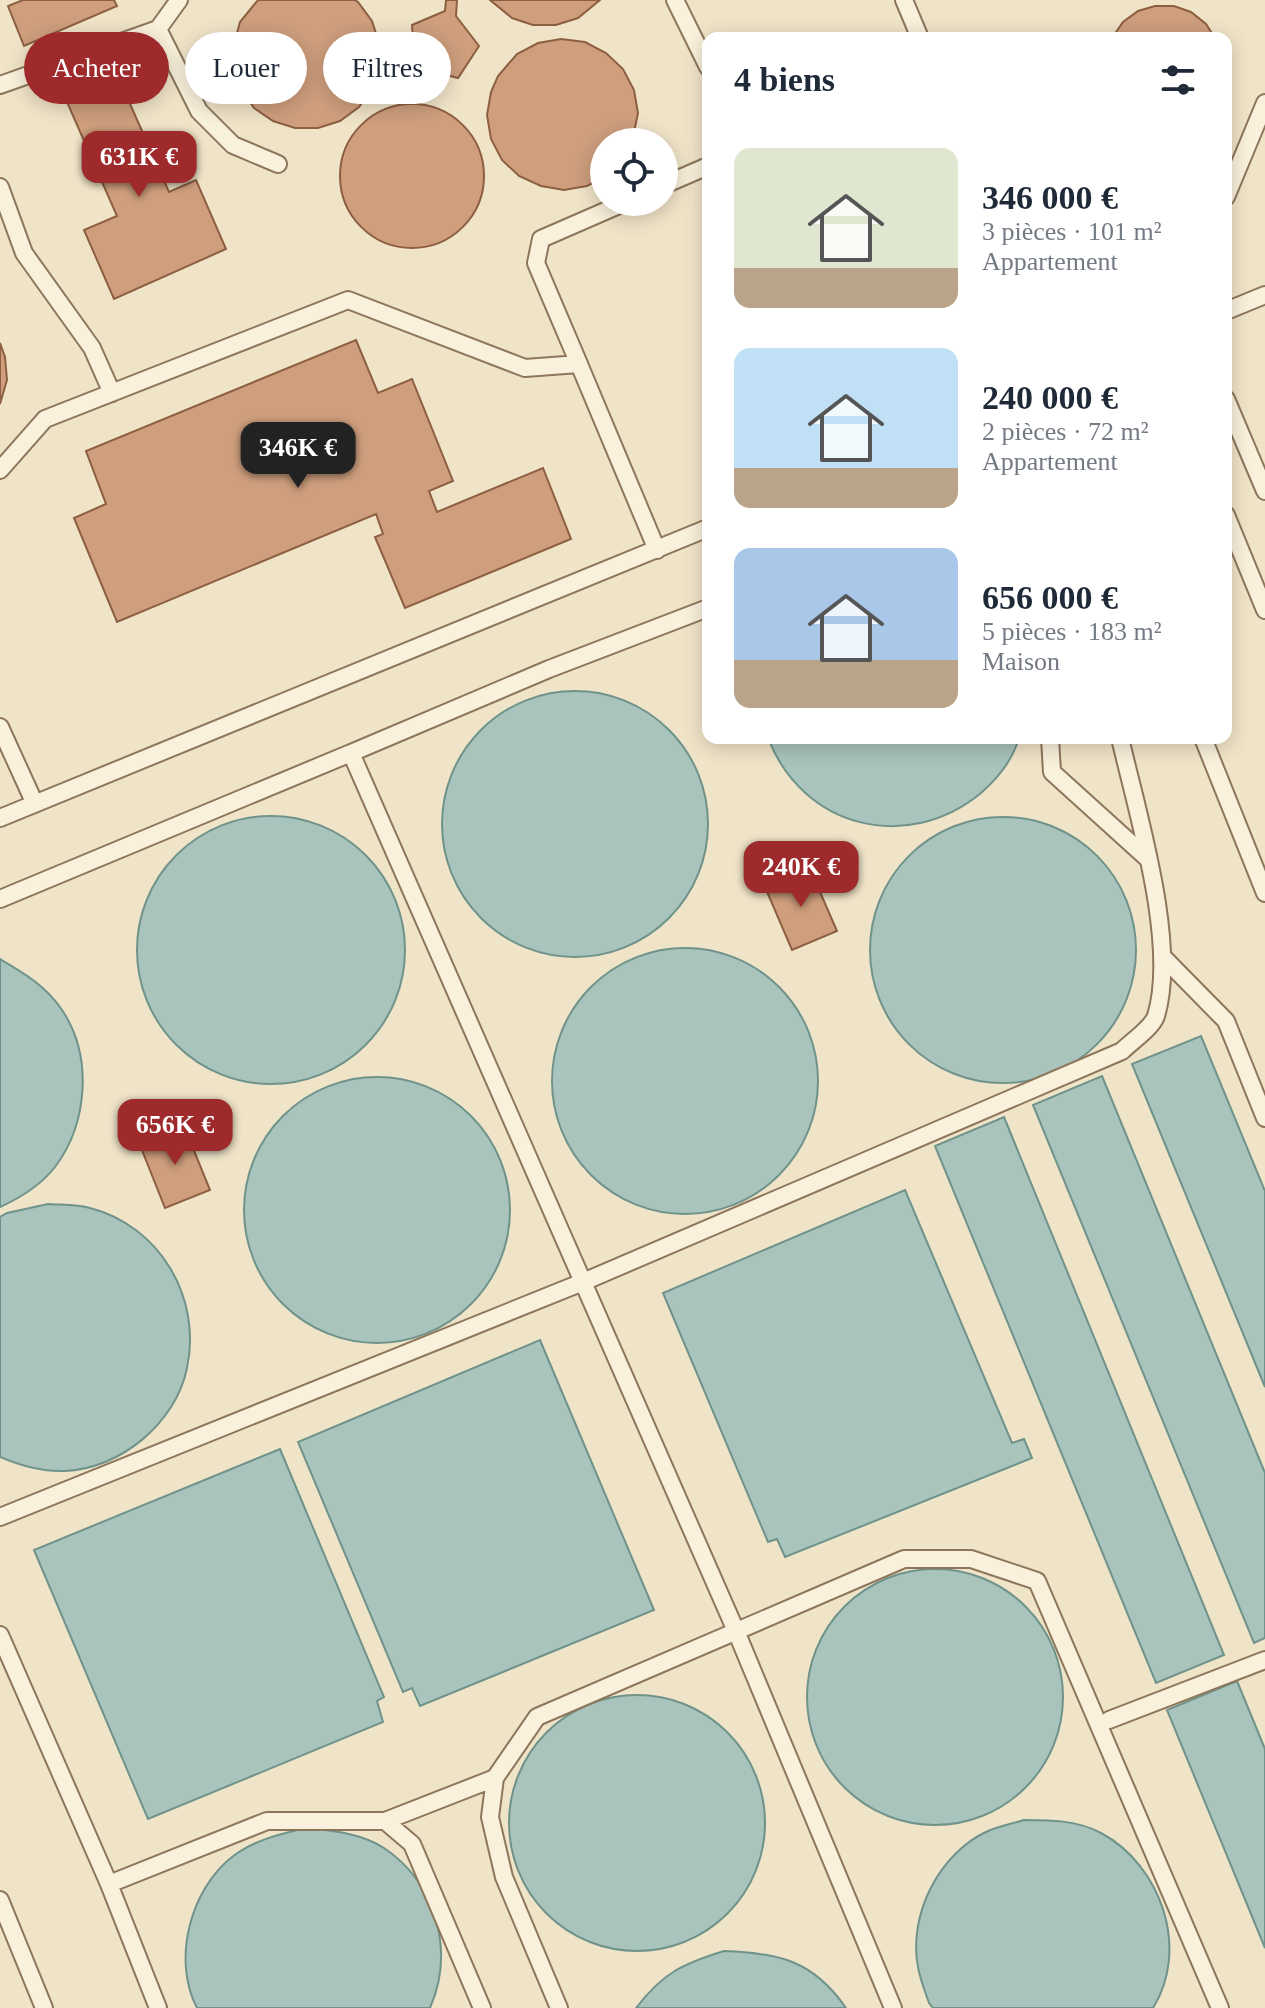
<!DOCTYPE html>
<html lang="fr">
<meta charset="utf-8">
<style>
body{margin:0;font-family:Georgia,serif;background:#f2f2f3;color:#1f2937;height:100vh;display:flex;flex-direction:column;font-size:30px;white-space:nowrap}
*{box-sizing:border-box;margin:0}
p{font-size:26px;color:#747a83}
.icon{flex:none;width:44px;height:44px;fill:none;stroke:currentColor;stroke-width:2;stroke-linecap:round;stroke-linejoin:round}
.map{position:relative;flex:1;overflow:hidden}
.sheet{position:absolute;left:702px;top:32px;width:530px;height:712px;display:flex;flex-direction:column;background:#fff;border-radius:16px;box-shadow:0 4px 20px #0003}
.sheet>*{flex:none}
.guide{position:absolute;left:24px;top:32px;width:558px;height:72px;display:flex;gap:16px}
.fabs{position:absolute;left:590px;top:128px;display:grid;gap:16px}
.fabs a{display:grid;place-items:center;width:88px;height:88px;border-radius:50%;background:#fff;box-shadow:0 4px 20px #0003;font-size:40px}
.price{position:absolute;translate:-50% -68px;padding:0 18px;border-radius:16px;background:#9e2a2b;color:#fff;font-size:26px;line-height:52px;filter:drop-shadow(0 2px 4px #0008)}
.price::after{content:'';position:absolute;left:50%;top:48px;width:24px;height:18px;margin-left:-12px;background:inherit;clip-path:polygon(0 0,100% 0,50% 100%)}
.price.on{background:#222;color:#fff}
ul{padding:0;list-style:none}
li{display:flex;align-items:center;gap:24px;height:200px;padding:0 32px}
li span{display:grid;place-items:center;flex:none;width:224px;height:160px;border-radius:16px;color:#555}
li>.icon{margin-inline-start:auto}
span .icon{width:96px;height:96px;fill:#fffc;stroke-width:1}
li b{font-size:34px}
h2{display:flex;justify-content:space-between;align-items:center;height:96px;padding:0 32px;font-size:34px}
.chip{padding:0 28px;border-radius:36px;background:#fff;box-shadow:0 4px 20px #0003;font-size:28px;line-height:72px}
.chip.on{background:#9e2a2b;color:#fff}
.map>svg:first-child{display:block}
.water{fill:#a9c4bc;stroke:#6f938a;stroke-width:2}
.building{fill:#cf9f7d;stroke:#8d5f41;stroke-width:2}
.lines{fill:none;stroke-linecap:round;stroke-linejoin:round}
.lane-casing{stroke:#8d765c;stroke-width:20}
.lane{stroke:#faf1dc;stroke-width:16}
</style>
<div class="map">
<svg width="1265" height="2008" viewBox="0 0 1265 2008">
<rect width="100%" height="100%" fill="#f0e4c8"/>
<path class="water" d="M442 824a133 133 0 1 1 266 0a133 133 0 1 1-266 0Z
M 768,738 L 1019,738 C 1013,759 997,779 981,793 C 907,854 803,828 768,738 Z
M137 950a134 134 0 1 1 268 0a134 134 0 1 1-268 0Z
M870 950a133 133 0 1 1 266 0a133 133 0 1 1-266 0Z
M552 1081a133 133 0 1 1 266 0a133 133 0 1 1-266 0Z
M 0,959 C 24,973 46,986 62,1010 C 93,1056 88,1123 55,1167 C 41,1185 20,1198 0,1207 Z
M 1201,1036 L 1265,1191 L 1265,1387 L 1132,1064 Z
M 1102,1076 L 1265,1473 L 1265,1638 L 1254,1643 L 1033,1105 Z
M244 1210a133 133 0 1 1 266 0a133 133 0 1 1-266 0Z
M 1004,1117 L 1224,1655 L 1156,1683 L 935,1146 Z
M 905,1190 L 1012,1443 L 1024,1439 L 1032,1458 L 785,1557 L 777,1539 L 768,1542 L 663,1293 Z
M 48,1204 C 61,1205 77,1204 90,1208 C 160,1226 202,1298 187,1368 C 176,1423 120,1469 65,1471 C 42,1472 21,1466 0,1457 L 0,1217 L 7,1213 Z
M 540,1340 L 654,1610 L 420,1706 L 412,1688 L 403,1692 L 298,1442 Z
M 280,1449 L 384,1697 L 377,1701 L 383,1722 L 148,1819 L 34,1550 Z
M807 1697a128 128 0 1 1 256 0a128 128 0 1 1-256 0Z
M 1237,1681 L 1265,1749 L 1265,1948 L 1167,1710 Z
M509 1823a128 128 0 1 1 256 0a128 128 0 1 1-256 0Z
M 1024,1820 C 1050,1820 1077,1820 1101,1833 C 1161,1865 1190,1949 1153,2008 L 933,2008 L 929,2003 C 925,1991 920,1979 918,1967 C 908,1915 939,1853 988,1831 C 999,1826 1012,1824 1024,1820 Z
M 306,1828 C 333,1831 360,1833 384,1848 C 436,1883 455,1951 430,2008 L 197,2008 C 172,1960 190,1890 232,1857 C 254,1840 280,1834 306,1828 Z
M 724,1951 C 778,1953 813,1960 846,2008 L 636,2008 C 663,1973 682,1964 724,1951 Z"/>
<path class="building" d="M 23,0 L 114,0 L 117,6 L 24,46 L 8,6 Z
M 258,0 L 355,0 L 358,2 L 372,21 L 379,43 L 379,66 L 373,88 L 359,107 L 340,121 L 318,128 L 295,128 L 273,121 L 254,108 L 241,89 L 234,68 L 234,44 L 240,22 Z
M 446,0 L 457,0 L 456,16 L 479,46 L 458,78 L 415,67 L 412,25 L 445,11 Z
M 490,0 L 600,0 L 578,18 L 556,25 L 533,25 L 512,18 Z
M 1155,6 L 1174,6 L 1191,12 L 1206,24 L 1215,38 L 1112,38 L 1123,22 L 1138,11 Z
M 561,39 L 585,42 L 606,53 L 623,69 L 634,90 L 638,113 L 632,142 L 604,142 L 604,177 L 587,186 L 564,190 L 541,186 L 519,176 L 502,160 L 491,139 L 487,115 L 491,92 L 498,76 L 517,54 L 538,43 Z
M 119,79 L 169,192 L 196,180 L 226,249 L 114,299 L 84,230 L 117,216 L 67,102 Z
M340 176a72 72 0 1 1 144 0a72 72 0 1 1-144 0Z
M 356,340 L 378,393 L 412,379 L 453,481 L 429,491 L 437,512 L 543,468 L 571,539 L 405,608 L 375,537 L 383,534 L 376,514 L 117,622 L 74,518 L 106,504 L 86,451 Z
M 0,343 L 5,357 L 7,380 L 0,404 Z
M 810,869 L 837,931 L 792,950 L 765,887 Z
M 184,1126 L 210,1190 L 165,1208 L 140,1145 Z"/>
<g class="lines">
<g class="lane-casing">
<path id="lane" d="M 675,0 L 708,67
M 904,0 L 920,38
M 158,29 L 199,111 L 233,145 L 278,164
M 0,85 L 158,29 L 179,0
M 664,185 L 708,166
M 0,187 L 24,253 L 92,348 L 112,393
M 1226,197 L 1265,103
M 1226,311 L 1265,295
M 579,364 L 536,263 L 541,239 L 626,202
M 1226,399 L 1265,491
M 0,470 L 45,419 L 348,300 L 525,368 L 579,364 L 657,550
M 1226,515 L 1265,610
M 708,608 L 549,669 L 351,753 L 736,1631 L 893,2008
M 0,727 L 35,804
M 1050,738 L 1052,772 L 1147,858
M 1203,738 L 1265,893
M 0,818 L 708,528
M 0,899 L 351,753
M 1164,958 L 1226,1021 L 1265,1118
M 0,1517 L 583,1282 L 1122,1051 C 1132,1041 1152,1028 1156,1016 C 1178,944 1137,812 1120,738
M 0,1635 L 109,1884 L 158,2008
M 1109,1720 L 1265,1660
M 495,1778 L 490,1817 L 504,1877 L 559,2008
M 385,1821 L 412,1844 L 482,2008
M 109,1884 L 267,1821 L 385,1821 L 495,1778 L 537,1717 L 904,1559 L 971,1559 L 1037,1581 L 1220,2008
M 0,1900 L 44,2008"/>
</g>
<use href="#lane" class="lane"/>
</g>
</svg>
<div class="fabs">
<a><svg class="icon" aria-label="locate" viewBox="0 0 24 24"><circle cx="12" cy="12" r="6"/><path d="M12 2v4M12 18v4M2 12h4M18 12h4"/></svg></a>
</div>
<b class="price" style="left:139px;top:199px">631K €</b>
<b class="price on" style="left:298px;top:490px">346K €</b>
<b class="price" style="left:801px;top:909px">240K €</b>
<b class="price" style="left:175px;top:1167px">656K €</b>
<div class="guide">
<a class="chip on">Acheter</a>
<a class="chip">Louer</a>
<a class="chip">Filtres</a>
</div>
<section class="sheet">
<h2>4 biens<svg class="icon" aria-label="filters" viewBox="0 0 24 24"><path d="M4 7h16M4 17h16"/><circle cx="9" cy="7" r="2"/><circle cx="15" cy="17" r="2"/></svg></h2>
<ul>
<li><span style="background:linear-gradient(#dfe7d0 75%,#b9a48a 0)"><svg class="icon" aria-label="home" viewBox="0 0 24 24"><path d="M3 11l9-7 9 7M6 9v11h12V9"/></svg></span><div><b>346 000 €</b><p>3 pièces · 101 m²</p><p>Appartement</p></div></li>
<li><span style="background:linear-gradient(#bfe0f5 75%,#b9a48a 0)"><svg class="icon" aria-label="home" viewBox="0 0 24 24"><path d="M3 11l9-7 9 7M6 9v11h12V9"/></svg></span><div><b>240 000 €</b><p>2 pièces · 72 m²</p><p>Appartement</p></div></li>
<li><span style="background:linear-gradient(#a9c7e8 70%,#b9a48a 0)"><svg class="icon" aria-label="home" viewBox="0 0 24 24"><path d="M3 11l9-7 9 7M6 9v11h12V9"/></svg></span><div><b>656 000 €</b><p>5 pièces · 183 m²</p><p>Maison</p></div></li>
</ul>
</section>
</div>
